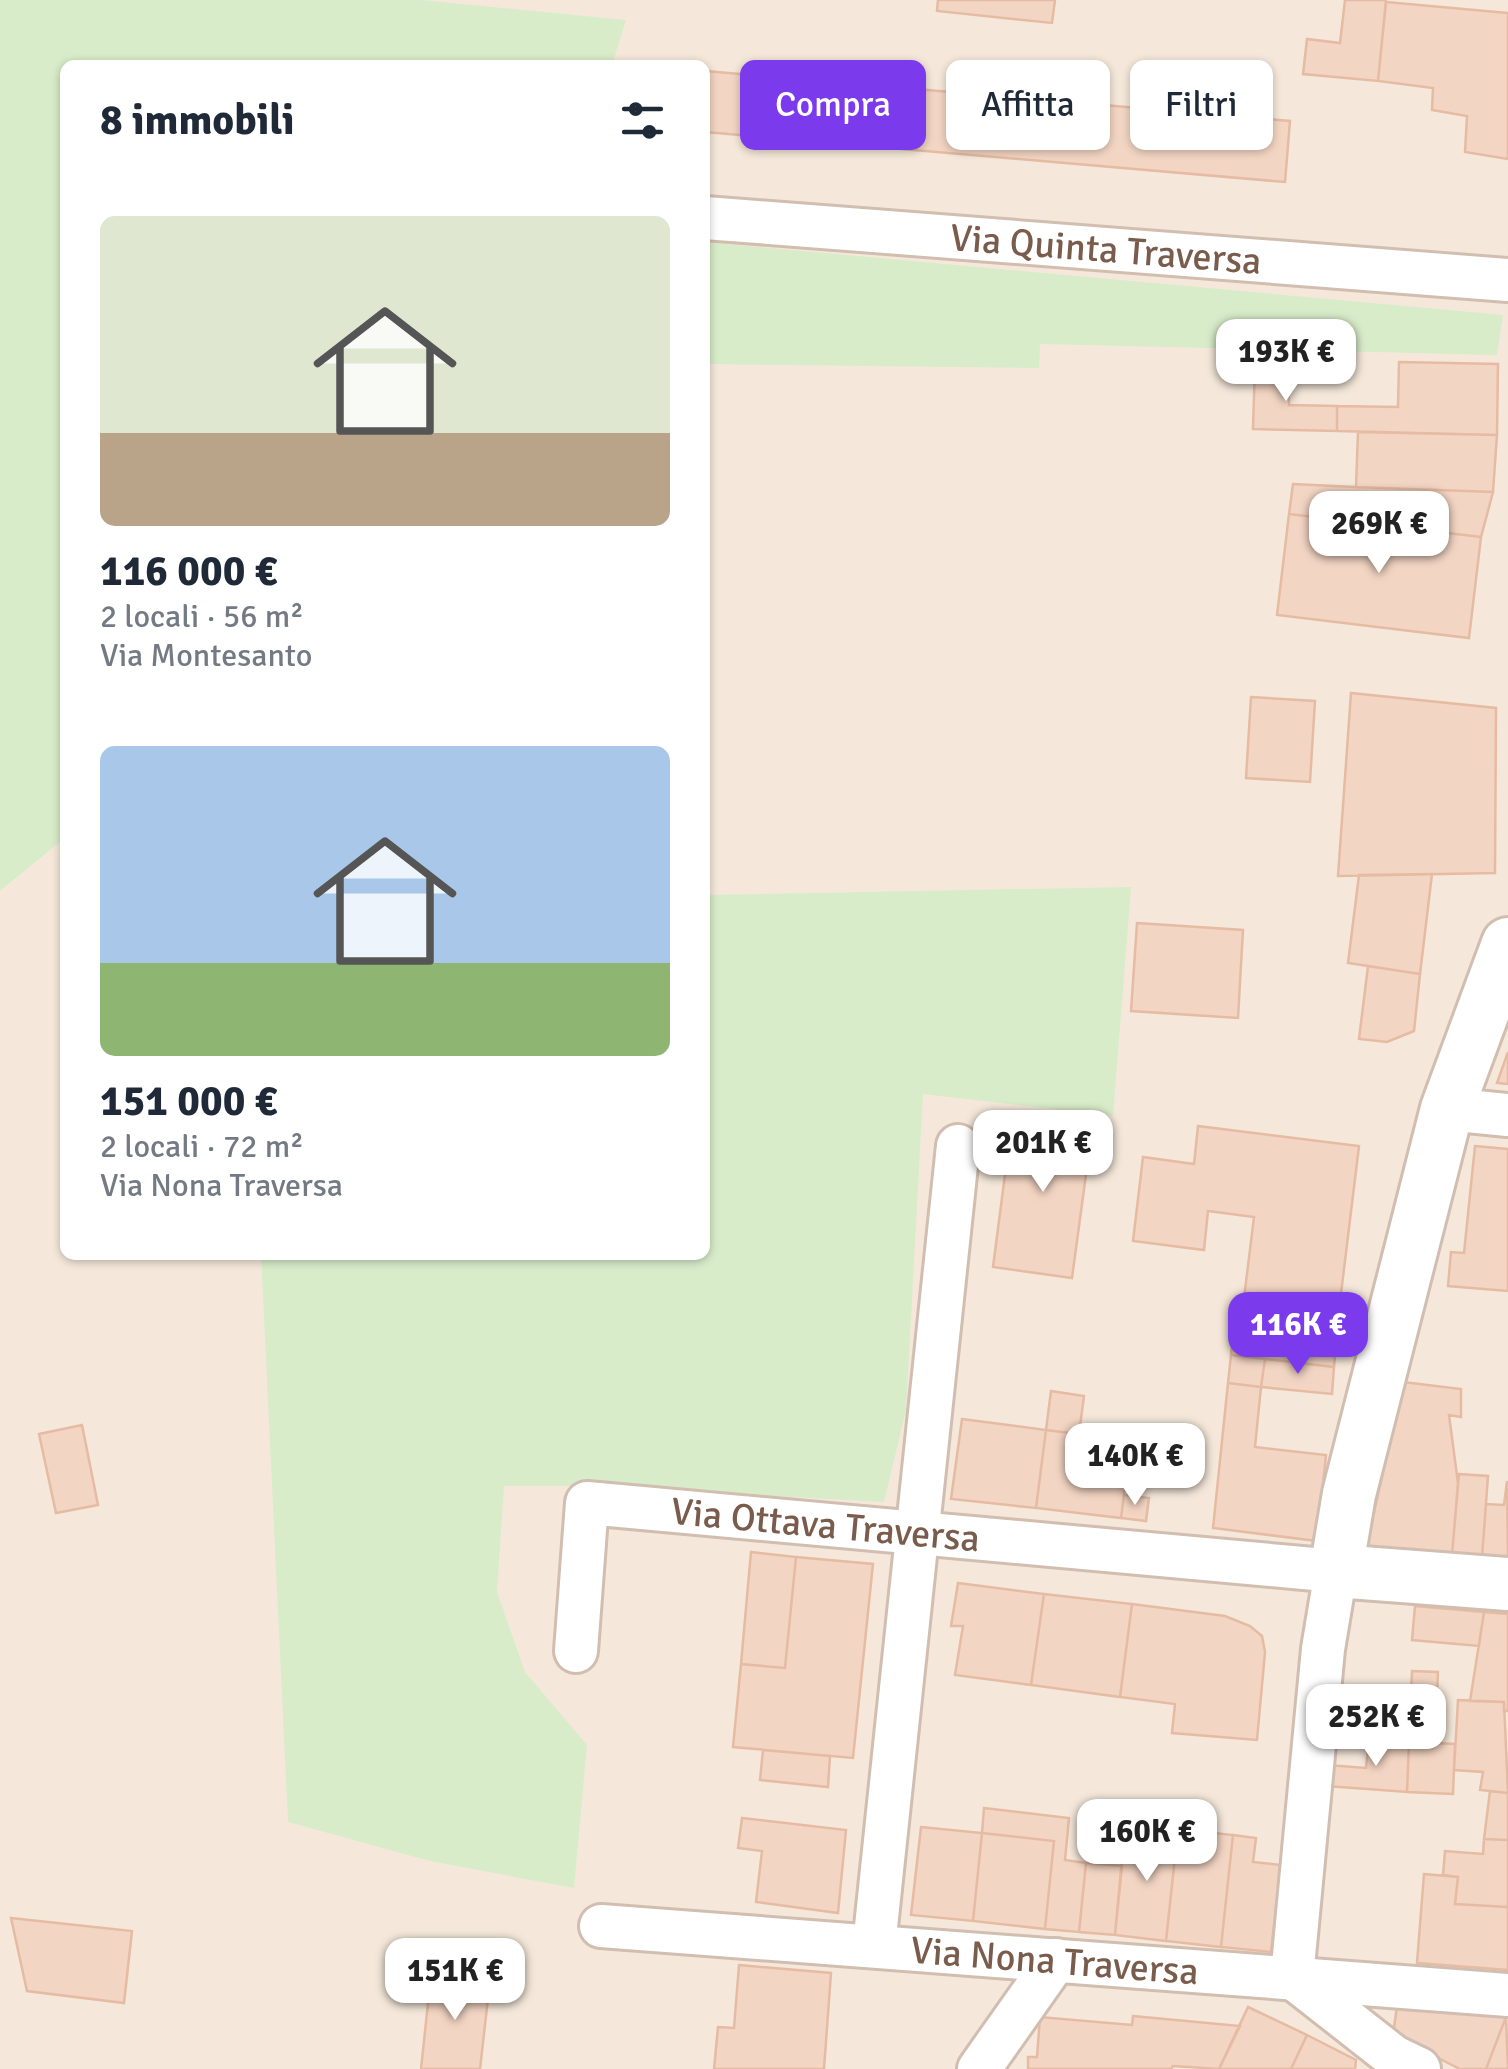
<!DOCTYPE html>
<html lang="it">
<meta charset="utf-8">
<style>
body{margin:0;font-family:Signika,sans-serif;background:#f6f6f7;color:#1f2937;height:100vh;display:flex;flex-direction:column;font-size:38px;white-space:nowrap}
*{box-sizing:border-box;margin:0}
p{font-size:32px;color:#747a83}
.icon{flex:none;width:55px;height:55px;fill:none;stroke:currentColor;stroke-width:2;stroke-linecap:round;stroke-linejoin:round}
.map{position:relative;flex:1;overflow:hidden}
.panel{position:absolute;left:60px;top:60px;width:650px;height:1200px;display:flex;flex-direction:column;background:#fff;border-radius:15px;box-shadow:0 2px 8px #0004}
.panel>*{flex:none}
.banner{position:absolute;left:740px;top:60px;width:618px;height:90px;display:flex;gap:20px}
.price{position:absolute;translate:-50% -85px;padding:0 22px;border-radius:20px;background:#fff;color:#222;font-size:32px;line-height:65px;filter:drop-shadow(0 2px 5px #0008)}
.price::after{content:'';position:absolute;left:50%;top:60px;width:30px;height:22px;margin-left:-15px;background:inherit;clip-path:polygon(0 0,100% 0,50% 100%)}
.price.current{background:#7c3aed;color:#fff}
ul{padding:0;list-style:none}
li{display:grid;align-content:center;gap:20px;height:530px;padding:0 40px}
li span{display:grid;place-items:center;height:310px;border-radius:15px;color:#555}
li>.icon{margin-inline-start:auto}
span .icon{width:180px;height:180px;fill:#fffc;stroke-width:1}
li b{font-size:42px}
h2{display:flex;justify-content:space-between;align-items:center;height:120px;padding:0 40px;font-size:42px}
.chip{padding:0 35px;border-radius:15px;background:#fff;box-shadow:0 2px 8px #0004;font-size:35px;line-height:90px}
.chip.current{background:#7c3aed;color:#fff}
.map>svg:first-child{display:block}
.residential{fill:#f5e8da}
.green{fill:#d8ecc9}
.building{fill:#f3d5c3;stroke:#e6bba3;stroke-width:2.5}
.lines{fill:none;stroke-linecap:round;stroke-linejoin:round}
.minor-casing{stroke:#d1beb0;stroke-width:48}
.tertiary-casing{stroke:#d1beb0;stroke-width:58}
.minor{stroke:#fff;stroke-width:42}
.tertiary{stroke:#fff;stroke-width:52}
.labels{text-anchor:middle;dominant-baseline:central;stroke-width:8;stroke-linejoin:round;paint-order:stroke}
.street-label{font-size:38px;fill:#7a5c4d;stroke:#fffaf3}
</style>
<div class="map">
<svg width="1508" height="2069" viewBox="0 0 1508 2069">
<rect width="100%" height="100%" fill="#fdf6ec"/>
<path class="residential" d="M 0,0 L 1508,0 L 1508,2069 L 0,2069 L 0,891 L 65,838 L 65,1255 L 705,1255 L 705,65 L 65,65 Z"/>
<path class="green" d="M 0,0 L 422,0 L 626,20 L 612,65 L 65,65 L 65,838 L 0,891 Z
M 705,242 L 1503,315 L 1497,355 L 1040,344 L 1039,368 L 705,364 Z
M 1131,887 L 1113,1116 L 923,1094 L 906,1410 L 884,1502 L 578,1486 L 504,1486 L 497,1592 L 525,1672 L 587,1745 L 574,1888 L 430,1861 L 288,1822 L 261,1255 L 705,1255 L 705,895 Z"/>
<path class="building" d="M 938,0 L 1055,0 L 1052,23 L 937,11 Z
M 1345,0 L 1386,0 L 1378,81 L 1303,74 L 1307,39 L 1340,43 Z
M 1386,2 L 1508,13 L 1508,159 L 1465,152 L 1467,116 L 1432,110 L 1433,88 L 1378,81 Z
M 705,71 L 1290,121 L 1285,182 L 705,132 Z
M 1399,362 L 1498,364 L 1497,435 L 1337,431 L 1337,406 L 1398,407 Z
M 1255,363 L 1289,363 L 1289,405 L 1337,406 L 1337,431 L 1253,429 Z
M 1358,432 L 1497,435 L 1493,492 L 1356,487 Z
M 1293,484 L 1356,487 L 1493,492 L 1481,537 L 1289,514 Z
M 1289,514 L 1481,537 L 1469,638 L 1277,615 Z
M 1351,693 L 1496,708 L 1495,873 L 1338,876 Z
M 1251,697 L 1315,701 L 1310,782 L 1246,778 Z
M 1432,874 L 1420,974 L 1348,963 L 1359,875 Z
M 1137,923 L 1243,930 L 1238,1018 L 1131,1011 Z
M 1368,966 L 1420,974 L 1414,1031 L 1387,1042 L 1359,1039 Z
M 1508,1052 L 1508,1084 L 1497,1083 Z
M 1013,1113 L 1093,1123 L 1072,1278 L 993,1267 Z
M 1198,1126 L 1359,1146 L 1339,1310 L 1244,1298 L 1254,1217 L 1208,1211 L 1204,1250 L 1133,1241 L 1143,1157 L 1194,1164 Z
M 1475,1146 L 1508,1149 L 1508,1291 L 1448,1286 L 1451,1252 L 1464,1253 Z
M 1274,1302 L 1339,1310 L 1334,1367 L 1231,1355 L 1234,1327 L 1271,1331 Z
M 1231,1355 L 1265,1359 L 1261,1387 L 1228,1383 Z
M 1265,1359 L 1334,1367 L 1332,1394 L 1261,1387 Z
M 1403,1382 L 1461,1389 L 1461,1417 L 1449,1415 L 1458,1483 L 1452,1555 L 1366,1548 Z
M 1228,1383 L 1261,1387 L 1255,1447 L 1326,1455 L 1317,1541 L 1213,1528 Z
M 1051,1391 L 1084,1396 L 1079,1434 L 1046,1430 Z
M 962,1419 L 1046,1430 L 1036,1508 L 951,1499 Z
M 82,1425 L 98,1505 L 56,1513 L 39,1434 Z
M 1046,1430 L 1131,1441 L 1121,1518 L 1036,1508 Z
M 1459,1474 L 1488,1476 L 1482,1557 L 1452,1555 Z
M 1507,1481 L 1508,1559 L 1482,1557 L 1486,1504 L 1504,1505 Z
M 1124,1495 L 1149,1498 L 1146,1521 L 1121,1518 Z
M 751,1552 L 796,1557 L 785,1668 L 741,1664 Z
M 796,1557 L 873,1564 L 853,1758 L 733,1747 L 741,1664 L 785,1668 Z
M 958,1583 L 1044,1594 L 1031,1685 L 955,1675 L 963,1626 L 951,1626 Z
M 1044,1594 L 1132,1604 L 1120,1697 L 1031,1685 Z
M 1132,1604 L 1225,1616 L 1250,1626 L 1262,1636 L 1265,1652 L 1257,1740 L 1172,1733 L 1175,1704 L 1120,1697 Z
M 1415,1606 L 1484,1612 L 1479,1646 L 1412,1640 Z
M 1484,1612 L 1508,1614 L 1508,1711 L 1504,1711 L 1504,1702 L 1470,1701 Z
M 1412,1671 L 1438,1672 L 1435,1743 L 1455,1744 L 1453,1794 L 1407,1792 Z
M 1458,1700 L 1504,1702 L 1508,1793 L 1480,1790 L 1483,1772 L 1454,1770 Z
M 1369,1739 L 1409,1742 L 1407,1792 L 1327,1786 L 1328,1765 L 1366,1768 Z
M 763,1750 L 830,1756 L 828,1787 L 760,1780 Z
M 1490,1791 L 1508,1793 L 1508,1840 L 1484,1839 Z
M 984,1808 L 1069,1818 L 1065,1860 L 1086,1863 L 1079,1932 L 1045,1929 L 1054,1841 L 982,1833 Z
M 742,1818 L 846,1830 L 838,1913 L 756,1902 L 762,1851 L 738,1848 Z
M 1148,1826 L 1178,1829 L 1166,1941 L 1115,1935 L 1124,1836 L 1147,1838 Z
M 921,1827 L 982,1833 L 973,1921 L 911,1915 Z
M 1178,1829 L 1233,1835 L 1221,1947 L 1166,1941 Z
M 982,1833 L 1054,1841 L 1045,1929 L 973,1921 Z
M 1233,1835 L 1256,1838 L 1253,1862 L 1281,1865 L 1271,1952 L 1221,1947 Z
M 1484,1839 L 1508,1840 L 1508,1907 L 1455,1904 L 1458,1877 L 1443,1875 L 1445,1851 L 1483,1854 Z
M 1086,1863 L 1122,1866 L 1115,1935 L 1079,1932 Z
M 1424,1874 L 1458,1877 L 1455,1904 L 1508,1907 L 1508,1970 L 1417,1963 Z
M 11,1918 L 132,1931 L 124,2003 L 27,1991 Z
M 739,1965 L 831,1973 L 824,2069 L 714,2069 L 718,2027 L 734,2028 Z
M 431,1975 L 490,1981 L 480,2069 L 421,2069 Z
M 1397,2006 L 1506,2017 L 1486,2069 L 1460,2069 L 1393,2035 Z
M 1248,2007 L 1307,2035 L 1291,2069 L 1219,2069 Z
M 1133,2016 L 1240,2026 L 1219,2069 L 1173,2066 L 1171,2069 L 1028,2069 L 1028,2057 L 1037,2057 L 1040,2017 L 1132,2025 Z
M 1506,2017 L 1508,2069 L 1486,2069 Z
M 1307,2035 L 1356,2060 L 1355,2069 L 1291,2069 Z"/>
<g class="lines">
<g class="minor-casing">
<g id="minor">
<path id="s1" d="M 705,218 L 1508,280"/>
<path d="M 1447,1109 L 1508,1115"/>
<path id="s2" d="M 576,1651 L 587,1503 L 1336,1571 L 1323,1649 L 1292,1977"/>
<path id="s3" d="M 601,1926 L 1508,1995"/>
<path d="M 874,1946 L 958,1146"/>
<path d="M 1292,1977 L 1394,2057 L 1419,2069"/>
<path d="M 979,2069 L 1056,1960"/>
</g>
</g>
<g class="tertiary-casing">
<path id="tertiary" d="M 1508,944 L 1447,1109 L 1349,1494 L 1336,1571 L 1508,1584"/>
</g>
<use href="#minor" class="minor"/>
<use href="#tertiary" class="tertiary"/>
</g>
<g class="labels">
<g class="street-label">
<text stroke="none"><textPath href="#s1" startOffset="402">Via Quinta Traversa</textPath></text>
<text stroke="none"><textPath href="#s2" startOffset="388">Via Ottava Traversa</textPath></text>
<text stroke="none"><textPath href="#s3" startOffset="455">Via Nona Traversa</textPath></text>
</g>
</g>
</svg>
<b class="price" style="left:1286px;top:404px">193K €</b>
<b class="price" style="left:1379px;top:576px">269K €</b>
<b class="price" style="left:1043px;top:1195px">201K €</b>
<b class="price current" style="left:1298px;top:1377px">116K €</b>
<b class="price" style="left:1135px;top:1508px">140K €</b>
<b class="price" style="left:1376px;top:1769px">252K €</b>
<b class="price" style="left:1147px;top:1884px">160K €</b>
<b class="price" style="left:455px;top:2023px">151K €</b>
<div class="banner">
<a class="chip current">Compra</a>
<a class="chip">Affitta</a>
<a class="chip">Filtri</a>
</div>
<section class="panel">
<h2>8 immobili<svg class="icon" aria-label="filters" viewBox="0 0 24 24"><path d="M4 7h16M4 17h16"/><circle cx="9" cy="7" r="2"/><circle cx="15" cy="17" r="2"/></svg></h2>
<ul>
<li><span style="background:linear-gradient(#dfe7d0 70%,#b9a48a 0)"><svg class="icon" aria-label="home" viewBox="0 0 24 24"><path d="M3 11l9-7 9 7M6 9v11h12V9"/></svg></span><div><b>116 000 €</b><p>2 locali · 56 m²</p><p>Via Montesanto</p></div></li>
<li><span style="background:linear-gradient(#a9c7e8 70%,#8fb573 0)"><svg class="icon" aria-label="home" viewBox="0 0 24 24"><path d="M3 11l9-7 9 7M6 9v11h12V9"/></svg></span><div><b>151 000 €</b><p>2 locali · 72 m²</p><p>Via Nona Traversa</p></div></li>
</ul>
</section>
</div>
